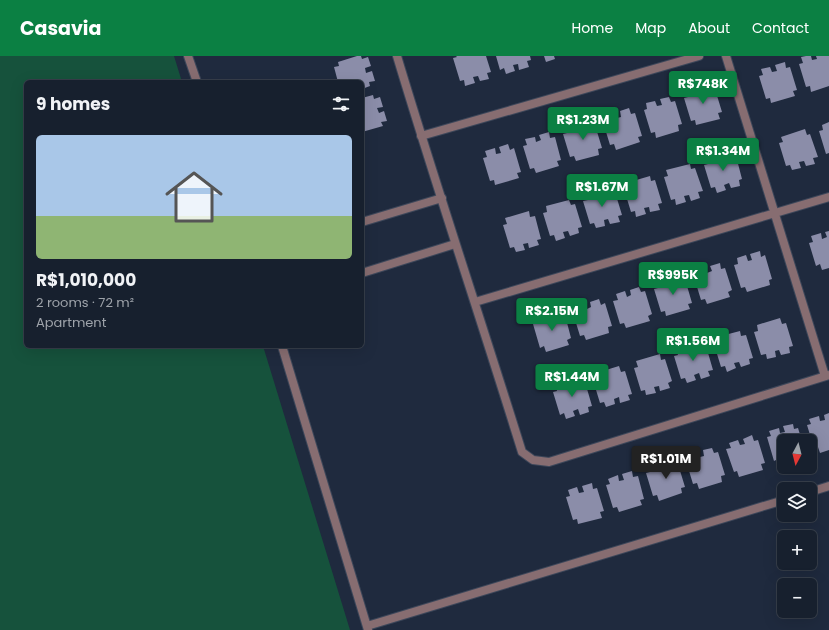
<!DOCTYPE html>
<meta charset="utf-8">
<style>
body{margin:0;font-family:Poppins,sans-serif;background:#242d3a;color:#f1f3f6;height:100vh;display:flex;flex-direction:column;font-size:15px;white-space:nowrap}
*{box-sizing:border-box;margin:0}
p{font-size:13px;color:#9ea3aa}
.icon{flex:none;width:22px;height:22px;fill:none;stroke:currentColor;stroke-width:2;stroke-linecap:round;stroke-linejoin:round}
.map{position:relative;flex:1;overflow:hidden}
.details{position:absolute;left:24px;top:24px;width:340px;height:268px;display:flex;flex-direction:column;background:#17202e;border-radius:6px;box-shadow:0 4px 16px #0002,0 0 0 1px #363e4a}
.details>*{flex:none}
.needle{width:26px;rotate:187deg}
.buttons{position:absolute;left:777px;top:378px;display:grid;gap:8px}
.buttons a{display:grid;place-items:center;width:40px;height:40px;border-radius:6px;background:#17202e;box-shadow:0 4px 16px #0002,0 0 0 1px #363e4a;font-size:20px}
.price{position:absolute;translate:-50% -34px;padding:0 9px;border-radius:4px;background:#0b8043;color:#fff;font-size:13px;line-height:26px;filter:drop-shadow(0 1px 2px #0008)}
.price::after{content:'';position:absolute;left:50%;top:24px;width:12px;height:9px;margin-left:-6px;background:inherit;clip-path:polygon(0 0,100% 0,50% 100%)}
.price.on{background:#222;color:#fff}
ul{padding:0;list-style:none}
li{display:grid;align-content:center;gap:8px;height:212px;padding:0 12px}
li span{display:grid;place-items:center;height:124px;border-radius:6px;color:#555}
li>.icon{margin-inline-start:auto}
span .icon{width:72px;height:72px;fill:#fffc;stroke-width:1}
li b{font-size:17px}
h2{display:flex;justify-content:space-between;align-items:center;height:48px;padding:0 12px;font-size:17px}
header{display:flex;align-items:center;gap:24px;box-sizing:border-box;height:56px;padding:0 20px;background:#0b8043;color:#fff}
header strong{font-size:19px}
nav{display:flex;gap:22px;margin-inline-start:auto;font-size:14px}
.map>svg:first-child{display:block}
.green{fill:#16523c}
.building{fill:#8b8da9}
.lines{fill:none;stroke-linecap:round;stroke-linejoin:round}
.street-casing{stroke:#3d475a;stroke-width:10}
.street{stroke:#876d71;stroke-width:8}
</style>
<header>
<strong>Casavia</strong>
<nav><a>Home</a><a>Map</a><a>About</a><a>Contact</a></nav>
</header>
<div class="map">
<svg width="829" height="574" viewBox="0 0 829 574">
<rect width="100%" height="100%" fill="#1f2a3e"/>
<path class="green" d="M 0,0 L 174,0 L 182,26 L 26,26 L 26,290 L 263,290 L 350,574 L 0,574 Z"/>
<path class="building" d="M 357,0 L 361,0 L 362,3 L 368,1 L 371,10 L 365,12 L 366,17 L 372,15 L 375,25 L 369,26 L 370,30 L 362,33 L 362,26 L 338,26 L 334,11 L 339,10 L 338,6 Z
M 456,0 L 486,0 L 491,16 L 487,17 L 489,23 L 480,25 L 478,20 L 473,21 L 475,27 L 465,30 L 464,24 L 460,25 L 453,2 L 457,1 Z
M 496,0 L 530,0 L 531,4 L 527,5 L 529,11 L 519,14 L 518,8 L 513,9 L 515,15 L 506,18 L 504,12 L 500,14 Z
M 544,0 L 554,0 L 555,3 L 546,6 Z
M 806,0 L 811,0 L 812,4 L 817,3 L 816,0 L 829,0 L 829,30 L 811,36 L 810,30 L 806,31 L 799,8 L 803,7 L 801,1 Z
M 785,6 L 786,12 L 790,11 L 797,34 L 793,35 L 795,40 L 771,47 L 770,42 L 766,43 L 759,20 L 763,19 L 761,13 L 770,11 L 772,16 L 777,15 L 775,9 Z
M 710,28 L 711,34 L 715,33 L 722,56 L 718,57 L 720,63 L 696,69 L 695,64 L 691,65 L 684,42 L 688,41 L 686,36 L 696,33 L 697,38 L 702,37 L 700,32 Z
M 373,39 L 374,43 L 380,41 L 383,51 L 377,52 L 379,57 L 384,55 L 387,65 L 381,66 L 383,70 L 362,76 L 362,42 Z
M 669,41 L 671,46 L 675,45 L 682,68 L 678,69 L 679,75 L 656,82 L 655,76 L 651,77 L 644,54 L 647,53 L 646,47 L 655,45 L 657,50 L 662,49 L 660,43 Z
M 629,52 L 631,58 L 635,57 L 642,80 L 638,81 L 640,86 L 616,94 L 614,88 L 610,89 L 603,66 L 608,65 L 606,59 L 615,57 L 617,62 L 621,61 L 620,55 Z
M 589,64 L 591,70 L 595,69 L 602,92 L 598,93 L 599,99 L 576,105 L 574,100 L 570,101 L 563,78 L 567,77 L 566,71 L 575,68 L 576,74 L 581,73 L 580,67 Z
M 829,66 L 829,97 L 826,98 L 819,75 L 823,74 L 822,69 Z
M 805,73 L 807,79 L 810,78 L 818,101 L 813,102 L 815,108 L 806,110 L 804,105 L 799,106 L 801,112 L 792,114 L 790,109 L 786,110 L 779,87 L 783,86 L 781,81 Z
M 549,76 L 550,82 L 555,81 L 561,104 L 557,105 L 559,110 L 536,117 L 534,112 L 530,113 L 523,90 L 527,89 L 525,83 L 535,81 L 536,86 L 541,84 L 539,79 Z
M 508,88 L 510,94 L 514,92 L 521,116 L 517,117 L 519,122 L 495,129 L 494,124 L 490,125 L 483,102 L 487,101 L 485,95 L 495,92 L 496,98 L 501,97 L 499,91 Z
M 730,96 L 731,101 L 736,100 L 742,123 L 739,124 L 740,130 L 731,132 L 729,127 L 724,129 L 726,134 L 717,137 L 715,131 L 711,132 L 704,109 L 708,108 L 706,103 Z
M 690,108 L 691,113 L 695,112 L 703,135 L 698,136 L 700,142 L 691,145 L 689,139 L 684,140 L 686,146 L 676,149 L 675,143 L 671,144 L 664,121 L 668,120 L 666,114 Z
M 650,120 L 651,125 L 655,124 L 662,147 L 658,148 L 660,154 L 650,156 L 649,151 L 644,152 L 646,158 L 636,161 L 635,155 L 631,156 L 624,133 L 628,132 L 626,127 Z
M 609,132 L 611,137 L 615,136 L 622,159 L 618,160 L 620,166 L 610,168 L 608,163 L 604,164 L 605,170 L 596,172 L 594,167 L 590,168 L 583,145 L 588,144 L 586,138 Z
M 569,144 L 571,149 L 575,148 L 582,171 L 578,172 L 579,177 L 570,180 L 568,175 L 563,176 L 565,182 L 556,185 L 554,179 L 550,180 L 543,157 L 547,156 L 546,150 Z
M 529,155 L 530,161 L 535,160 L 541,183 L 537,184 L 539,189 L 529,192 L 528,187 L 523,188 L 525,194 L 516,196 L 514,191 L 510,192 L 503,169 L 507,168 L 505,162 Z
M 829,175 L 829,212 L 822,214 L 820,208 L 816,210 L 809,187 L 813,186 L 811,180 L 821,177 L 822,183 L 827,181 L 825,176 Z
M 760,195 L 761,201 L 765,199 L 772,223 L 769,224 L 770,229 L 747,236 L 745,231 L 741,232 L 734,209 L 738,208 L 737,202 L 746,199 L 748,205 L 752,204 L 750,198 Z
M 720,207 L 721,213 L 725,212 L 732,234 L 728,236 L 730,241 L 707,248 L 705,243 L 701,244 L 694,221 L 698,220 L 696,214 L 706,211 L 707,217 L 712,215 L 710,210 Z
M 679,219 L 681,225 L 685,223 L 692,247 L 688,248 L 690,253 L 666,260 L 665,255 L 661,256 L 654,233 L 658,232 L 656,226 L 665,223 L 667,229 L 672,227 L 670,222 Z
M 639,231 L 641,236 L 645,235 L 652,258 L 648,260 L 650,265 L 626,272 L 624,267 L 620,268 L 613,245 L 618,244 L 616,238 L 625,235 L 627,241 L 631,239 L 630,234 Z
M 599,243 L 601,249 L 605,247 L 612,270 L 608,271 L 609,277 L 586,284 L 584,279 L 580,280 L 573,257 L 577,255 L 576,250 L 585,247 L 587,253 L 591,251 L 590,246 Z
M 559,255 L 560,261 L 565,259 L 571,282 L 567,284 L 569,289 L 546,296 L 544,290 L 540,292 L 533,268 L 537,267 L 535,262 L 545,259 L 546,265 L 551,263 L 549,258 Z
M 780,262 L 782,268 L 786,267 L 793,290 L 789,291 L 790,297 L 781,299 L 779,294 L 775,295 L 776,301 L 767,303 L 766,298 L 761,299 L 754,276 L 758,275 L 757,269 Z
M 740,275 L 741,280 L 746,279 L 753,302 L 749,303 L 750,308 L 741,311 L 739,306 L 734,307 L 736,312 L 727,316 L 725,310 L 721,311 L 714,288 L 718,287 L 717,281 Z
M 700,286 L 701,292 L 706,290 L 713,314 L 708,315 L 710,320 L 701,323 L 699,317 L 694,319 L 696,324 L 687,327 L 685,322 L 681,323 L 674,300 L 678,299 L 676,293 Z
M 660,298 L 661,304 L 665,303 L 672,325 L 668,327 L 670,332 L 660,335 L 659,330 L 654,331 L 656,337 L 646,339 L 645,334 L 641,335 L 634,312 L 638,311 L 636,305 Z
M 619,310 L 621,316 L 625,315 L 632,338 L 628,339 L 630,344 L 620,347 L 619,341 L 614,343 L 615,348 L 606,351 L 604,346 L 600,347 L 593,324 L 598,322 L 596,317 Z
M 579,322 L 581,328 L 585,326 L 592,350 L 588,351 L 589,356 L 580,359 L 578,353 L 573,355 L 575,360 L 566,363 L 564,357 L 560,359 L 553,336 L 557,335 L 556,329 Z
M 829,357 L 829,394 L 820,397 L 818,391 L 814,392 L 807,369 L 811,368 L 809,363 L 819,360 L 820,365 L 825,364 L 824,359 Z
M 793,368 L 794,373 L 798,372 L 802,385 L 784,385 L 784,407 L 779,409 L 778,403 L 774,405 L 767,381 L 771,380 L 769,375 L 779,372 L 780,377 L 785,376 L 783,370 Z
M 752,379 L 754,385 L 758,384 L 765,407 L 761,408 L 763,414 L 739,421 L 737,415 L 734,416 L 726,393 L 731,392 L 729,387 L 738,384 L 740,389 L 745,388 L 743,383 Z
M 712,392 L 714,397 L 718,396 L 725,419 L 721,420 L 722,426 L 699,433 L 697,427 L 693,428 L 686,405 L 690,404 L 689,398 L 698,396 L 700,401 L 704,400 L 703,394 Z
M 672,404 L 673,409 L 678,408 L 685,431 L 681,432 L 682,437 L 659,445 L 657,439 L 653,440 L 646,417 L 650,416 L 649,410 L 658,408 L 660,413 L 664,412 L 662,406 Z
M 632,415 L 633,421 L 638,420 L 644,443 L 640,444 L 642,449 L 619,456 L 617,451 L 613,452 L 606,429 L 610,428 L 608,423 L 618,419 L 619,425 L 624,424 L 622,418 Z
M 592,427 L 593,433 L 597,432 L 604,455 L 600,456 L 602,462 L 578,468 L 577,463 L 573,464 L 566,441 L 570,440 L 568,434 L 577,431 L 579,437 L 584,436 L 582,430 Z"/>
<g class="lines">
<g class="street-casing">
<path id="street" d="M 188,0 L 197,26
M 397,0 C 437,133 481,264 522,396 L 533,404 L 549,406 L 829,319
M 726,0 L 825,320
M 421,80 L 699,0
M 362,166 L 442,142
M 362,217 L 455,188
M 475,246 L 829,141
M 282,290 L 368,574
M 810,436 L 829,430
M 367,570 L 784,444"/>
</g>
<use href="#street" class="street"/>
</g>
</svg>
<div class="buttons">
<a><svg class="needle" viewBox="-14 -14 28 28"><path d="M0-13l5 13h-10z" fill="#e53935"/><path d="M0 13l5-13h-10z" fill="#9ea3aa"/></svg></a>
<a><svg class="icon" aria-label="layers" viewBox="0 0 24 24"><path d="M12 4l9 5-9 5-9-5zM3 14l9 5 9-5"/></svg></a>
<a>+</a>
<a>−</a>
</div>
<b class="price" style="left:703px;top:49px">R$748K</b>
<b class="price" style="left:583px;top:85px">R$1.23M</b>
<b class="price" style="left:723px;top:116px">R$1.34M</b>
<b class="price" style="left:602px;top:152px">R$1.67M</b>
<b class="price" style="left:673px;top:240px">R$995K</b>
<b class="price" style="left:552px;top:276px">R$2.15M</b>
<b class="price" style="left:693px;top:306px">R$1.56M</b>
<b class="price" style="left:572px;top:342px">R$1.44M</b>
<b class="price on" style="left:666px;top:424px">R$1.01M</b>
<section class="details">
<h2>9 homes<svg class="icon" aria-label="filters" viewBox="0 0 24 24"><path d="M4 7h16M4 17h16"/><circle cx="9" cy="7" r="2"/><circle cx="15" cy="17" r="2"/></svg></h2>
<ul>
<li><span style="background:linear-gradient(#a9c7e8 65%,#8fb573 0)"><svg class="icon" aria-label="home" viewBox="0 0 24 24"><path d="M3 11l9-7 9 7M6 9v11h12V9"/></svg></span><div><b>R$1,010,000</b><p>2 rooms · 72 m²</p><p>Apartment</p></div></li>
</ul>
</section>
</div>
